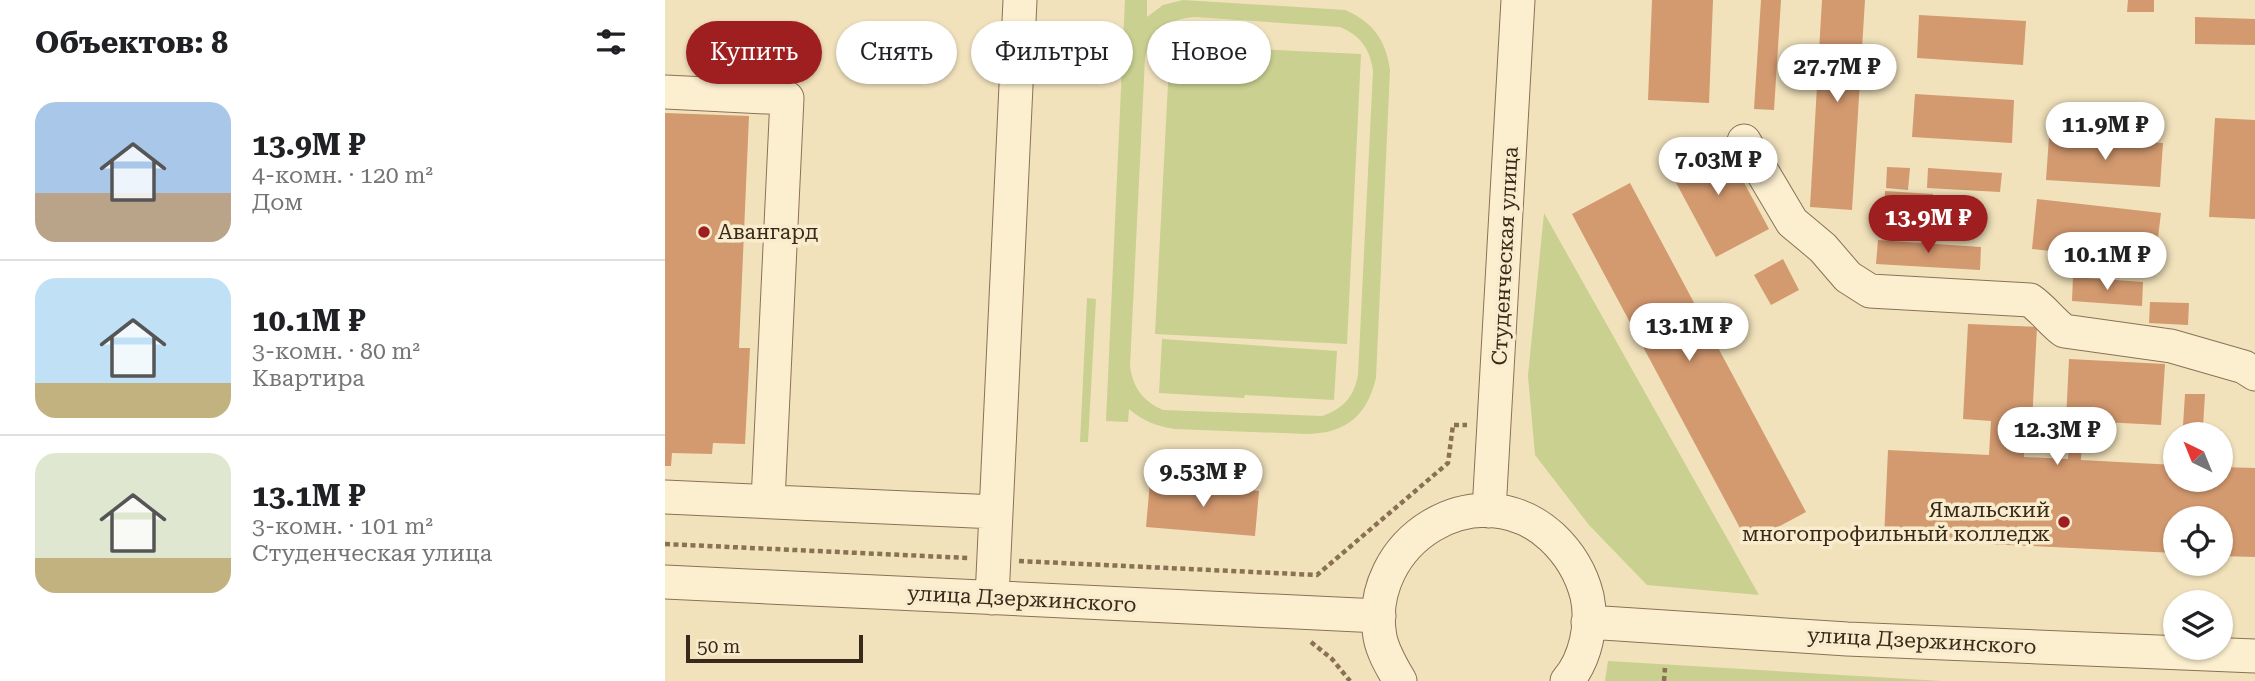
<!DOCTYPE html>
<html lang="ru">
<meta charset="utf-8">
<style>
body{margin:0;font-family:"Roboto Serif",serif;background:#f6f6f6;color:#202124;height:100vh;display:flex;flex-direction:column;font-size:26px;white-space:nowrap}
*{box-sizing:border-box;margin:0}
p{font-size:23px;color:#757577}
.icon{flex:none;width:38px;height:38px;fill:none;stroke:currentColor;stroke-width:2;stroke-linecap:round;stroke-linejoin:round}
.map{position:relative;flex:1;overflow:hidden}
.details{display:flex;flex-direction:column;background:#fff;width:665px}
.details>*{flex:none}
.guide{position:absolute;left:21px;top:21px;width:665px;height:63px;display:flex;gap:14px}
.needle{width:46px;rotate:317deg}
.tools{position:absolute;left:1498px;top:422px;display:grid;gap:14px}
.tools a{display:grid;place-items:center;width:70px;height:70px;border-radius:50%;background:#fff;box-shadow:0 2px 5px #0004;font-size:35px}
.scale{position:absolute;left:21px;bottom:18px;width:177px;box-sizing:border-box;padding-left:7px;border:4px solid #38291b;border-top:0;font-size:19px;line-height:24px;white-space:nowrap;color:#38291b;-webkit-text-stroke:5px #f8eccd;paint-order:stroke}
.price{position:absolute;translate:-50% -60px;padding:0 16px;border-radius:24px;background:#fff;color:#222;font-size:23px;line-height:46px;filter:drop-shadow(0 2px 4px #0008)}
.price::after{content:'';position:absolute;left:50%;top:42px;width:21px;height:16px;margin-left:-10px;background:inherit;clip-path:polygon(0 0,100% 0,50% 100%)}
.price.on{background:#9f1f20;color:#fff}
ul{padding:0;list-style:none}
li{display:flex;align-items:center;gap:21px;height:175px;padding:0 35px}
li+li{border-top:2px solid #e0e0e0}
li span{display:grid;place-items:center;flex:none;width:196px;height:140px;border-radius:21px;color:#555}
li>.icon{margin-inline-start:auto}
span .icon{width:84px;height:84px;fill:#fffc;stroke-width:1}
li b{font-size:30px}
h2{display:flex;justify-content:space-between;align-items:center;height:84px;padding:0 35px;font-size:30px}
.pill{padding:0 24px;border-radius:32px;background:#fff;box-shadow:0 2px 5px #0004;font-size:24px;line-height:63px}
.pill.on{background:#9f1f20;color:#fff}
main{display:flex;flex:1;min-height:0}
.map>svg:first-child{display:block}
.green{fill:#c9d090;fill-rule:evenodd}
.building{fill:#d3996f}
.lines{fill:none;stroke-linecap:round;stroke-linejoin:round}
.minor-casing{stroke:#8b7154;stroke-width:35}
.path{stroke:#8b7154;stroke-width:4.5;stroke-dasharray:5 3.5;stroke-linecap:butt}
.minor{stroke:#fcefd0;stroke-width:33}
.poi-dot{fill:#9f1f20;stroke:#f8eccd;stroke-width:2.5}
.labels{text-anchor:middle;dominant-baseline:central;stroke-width:7;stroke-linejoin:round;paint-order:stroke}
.poi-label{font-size:21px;fill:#38291b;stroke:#f8eccd;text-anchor:start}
.street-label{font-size:21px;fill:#38291b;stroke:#f8eccd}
</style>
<main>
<section class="details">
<h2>Объектов: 8<svg class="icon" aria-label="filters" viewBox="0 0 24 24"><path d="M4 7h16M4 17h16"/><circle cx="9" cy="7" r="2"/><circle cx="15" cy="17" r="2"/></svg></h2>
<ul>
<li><span style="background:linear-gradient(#a9c7e8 65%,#b9a48a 0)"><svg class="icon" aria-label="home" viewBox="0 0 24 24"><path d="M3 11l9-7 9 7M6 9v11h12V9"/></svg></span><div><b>13.9M ₽</b><p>4-комн. · 120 m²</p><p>Дом</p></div></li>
<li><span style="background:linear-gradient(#bfe0f5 75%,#c2b280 0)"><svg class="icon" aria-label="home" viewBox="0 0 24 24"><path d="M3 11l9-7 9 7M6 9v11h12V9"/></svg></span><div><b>10.1M ₽</b><p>3-комн. · 80 m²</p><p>Квартира</p></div></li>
<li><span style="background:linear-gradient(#dfe7d0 75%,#c2b280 0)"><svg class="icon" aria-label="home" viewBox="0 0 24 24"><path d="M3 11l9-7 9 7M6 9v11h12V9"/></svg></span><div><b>13.1M ₽</b><p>3-комн. · 101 m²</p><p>Студенческая улица</p></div></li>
</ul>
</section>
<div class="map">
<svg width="1590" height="681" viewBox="0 0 1590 681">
<rect width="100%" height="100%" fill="#f1e2bc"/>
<path class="green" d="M 460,0 L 482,0 L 482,17 L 498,5 L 518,0 L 680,10 C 708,22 721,40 725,70 L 711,378 C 702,415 682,433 643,434 L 509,429 C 491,426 478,421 464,409 L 463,422 L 441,421 ZM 530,17 L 675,27 C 696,36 705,49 708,71 L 693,375 C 689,397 678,409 657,416 L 498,410 C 478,401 468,388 465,366 L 480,58 C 486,31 502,19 530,17 Z
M 505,45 L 696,54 L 682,344 L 490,334 Z
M 879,213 L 1094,595 L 982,585 L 924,525 L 870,455 L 863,376 Z
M 422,298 L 431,299 L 423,442 L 415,442 Z
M 497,339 L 672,351 L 669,400 L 580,395 L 579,398 L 494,393 Z
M 943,661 L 1277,681 L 940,681 Z"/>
<path class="building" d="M 987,0 L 1048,0 L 1044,103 L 983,100 Z
M 1096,0 L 1116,0 L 1109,110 L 1089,109 Z
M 1157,0 L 1200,0 L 1187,210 L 1145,207 Z
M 1463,0 L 1489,0 L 1489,12 L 1462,12 Z
M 1254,15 L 1361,21 L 1358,65 L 1252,58 Z
M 1530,17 L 1590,19 L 1590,45 L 1530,44 Z
M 1250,94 L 1349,100 L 1347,143 L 1247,137 Z
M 0,113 L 84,116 L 74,348 L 85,348 L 80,444 L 48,443 L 47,454 L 7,453 L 6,466 L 0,466 Z
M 1550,118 L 1590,120 L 1590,219 L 1544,217 Z
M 1384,137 L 1498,143 L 1495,187 L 1381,180 Z
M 1055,138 L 1104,229 L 1051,257 L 1002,166 Z
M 1222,167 L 1245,168 L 1243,190 L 1221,188 Z
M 1263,168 L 1337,173 L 1335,192 L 1262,188 Z
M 965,183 L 1141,512 L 1083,543 L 907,214 Z
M 1220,191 L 1268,194 L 1267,215 L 1219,212 Z
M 1372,199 L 1496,213 L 1490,262 L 1367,249 Z
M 1213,240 L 1316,247 L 1315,270 L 1211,264 Z
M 1118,259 L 1134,290 L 1106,305 L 1089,275 Z
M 1408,277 L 1478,282 L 1477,306 L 1407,301 Z
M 1485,302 L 1524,303 L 1523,325 L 1484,323 Z
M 1303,324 L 1372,327 L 1367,422 L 1360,422 L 1359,457 L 1403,459 L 1405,420 L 1401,420 L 1404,359 L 1500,364 L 1496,425 L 1418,421 L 1416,460 L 1510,465 L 1510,480 L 1556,480 L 1556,467 L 1590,468 L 1590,557 L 1556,556 L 1556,518 L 1510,518 L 1510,553 L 1219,539 L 1223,450 L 1324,455 L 1326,421 L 1298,419 Z
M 1520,394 L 1540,394 L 1538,427 L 1518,426 Z
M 485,482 L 594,491 L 590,536 L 481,527 Z"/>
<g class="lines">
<g class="minor-casing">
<path id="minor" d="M 0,92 L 122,98 L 103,501
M 1079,141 L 1127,222 L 1158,248 L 1183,277 L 1205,291 L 1365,300 C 1378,309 1386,321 1399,331 L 1506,346 L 1579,367 L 1590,374
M 0,497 L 331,512
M 824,511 L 853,0
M 0,582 L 714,616
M 327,598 L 355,0
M 923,622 L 1182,639 L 1590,656
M 735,681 C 727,667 718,653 715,637 C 698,541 813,469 887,537 C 905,554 916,572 922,596 C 928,624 921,659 902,681"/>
</g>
<path class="path" d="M 0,544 L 303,558
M 354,561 L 652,575 L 783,463 L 788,425 L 802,425
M 646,642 L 667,659 L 685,681
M 999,681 L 1000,668"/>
<use href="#minor" class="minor"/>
</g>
<g class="poi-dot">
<circle cx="39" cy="232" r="7"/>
<circle cx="1399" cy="522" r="7"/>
</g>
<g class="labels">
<g class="poi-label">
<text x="53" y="232">Авангард</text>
<text x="1385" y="510" text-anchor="end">Ямальский<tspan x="1385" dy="24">многопрофильный колледж</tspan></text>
</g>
<g class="street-label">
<text transform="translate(840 256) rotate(-87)">Студенческая улица</text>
<text transform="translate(357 599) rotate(3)">улица Дзержинского</text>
<text transform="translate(1257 641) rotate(3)">улица Дзержинского</text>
</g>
</g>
</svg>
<div class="tools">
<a><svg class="needle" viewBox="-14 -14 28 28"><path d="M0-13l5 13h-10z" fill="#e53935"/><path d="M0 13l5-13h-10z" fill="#757577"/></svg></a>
<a><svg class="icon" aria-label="locate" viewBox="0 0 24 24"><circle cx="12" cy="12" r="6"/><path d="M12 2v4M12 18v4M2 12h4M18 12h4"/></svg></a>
<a><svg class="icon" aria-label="layers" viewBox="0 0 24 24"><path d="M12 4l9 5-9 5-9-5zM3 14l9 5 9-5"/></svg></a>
</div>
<div class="scale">50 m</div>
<b class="price" style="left:1172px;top:104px">27.7M ₽</b>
<b class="price" style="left:1440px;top:162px">11.9M ₽</b>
<b class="price" style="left:1053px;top:197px">7.03M ₽</b>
<b class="price on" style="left:1263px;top:255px">13.9M ₽</b>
<b class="price" style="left:1442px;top:292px">10.1M ₽</b>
<b class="price" style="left:1024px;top:363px">13.1M ₽</b>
<b class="price" style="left:1392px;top:467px">12.3M ₽</b>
<b class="price" style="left:538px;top:509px">9.53M ₽</b>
<div class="guide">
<a class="pill on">Купить</a>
<a class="pill">Снять</a>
<a class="pill">Фильтры</a>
<a class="pill">Новое</a>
</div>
</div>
</main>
